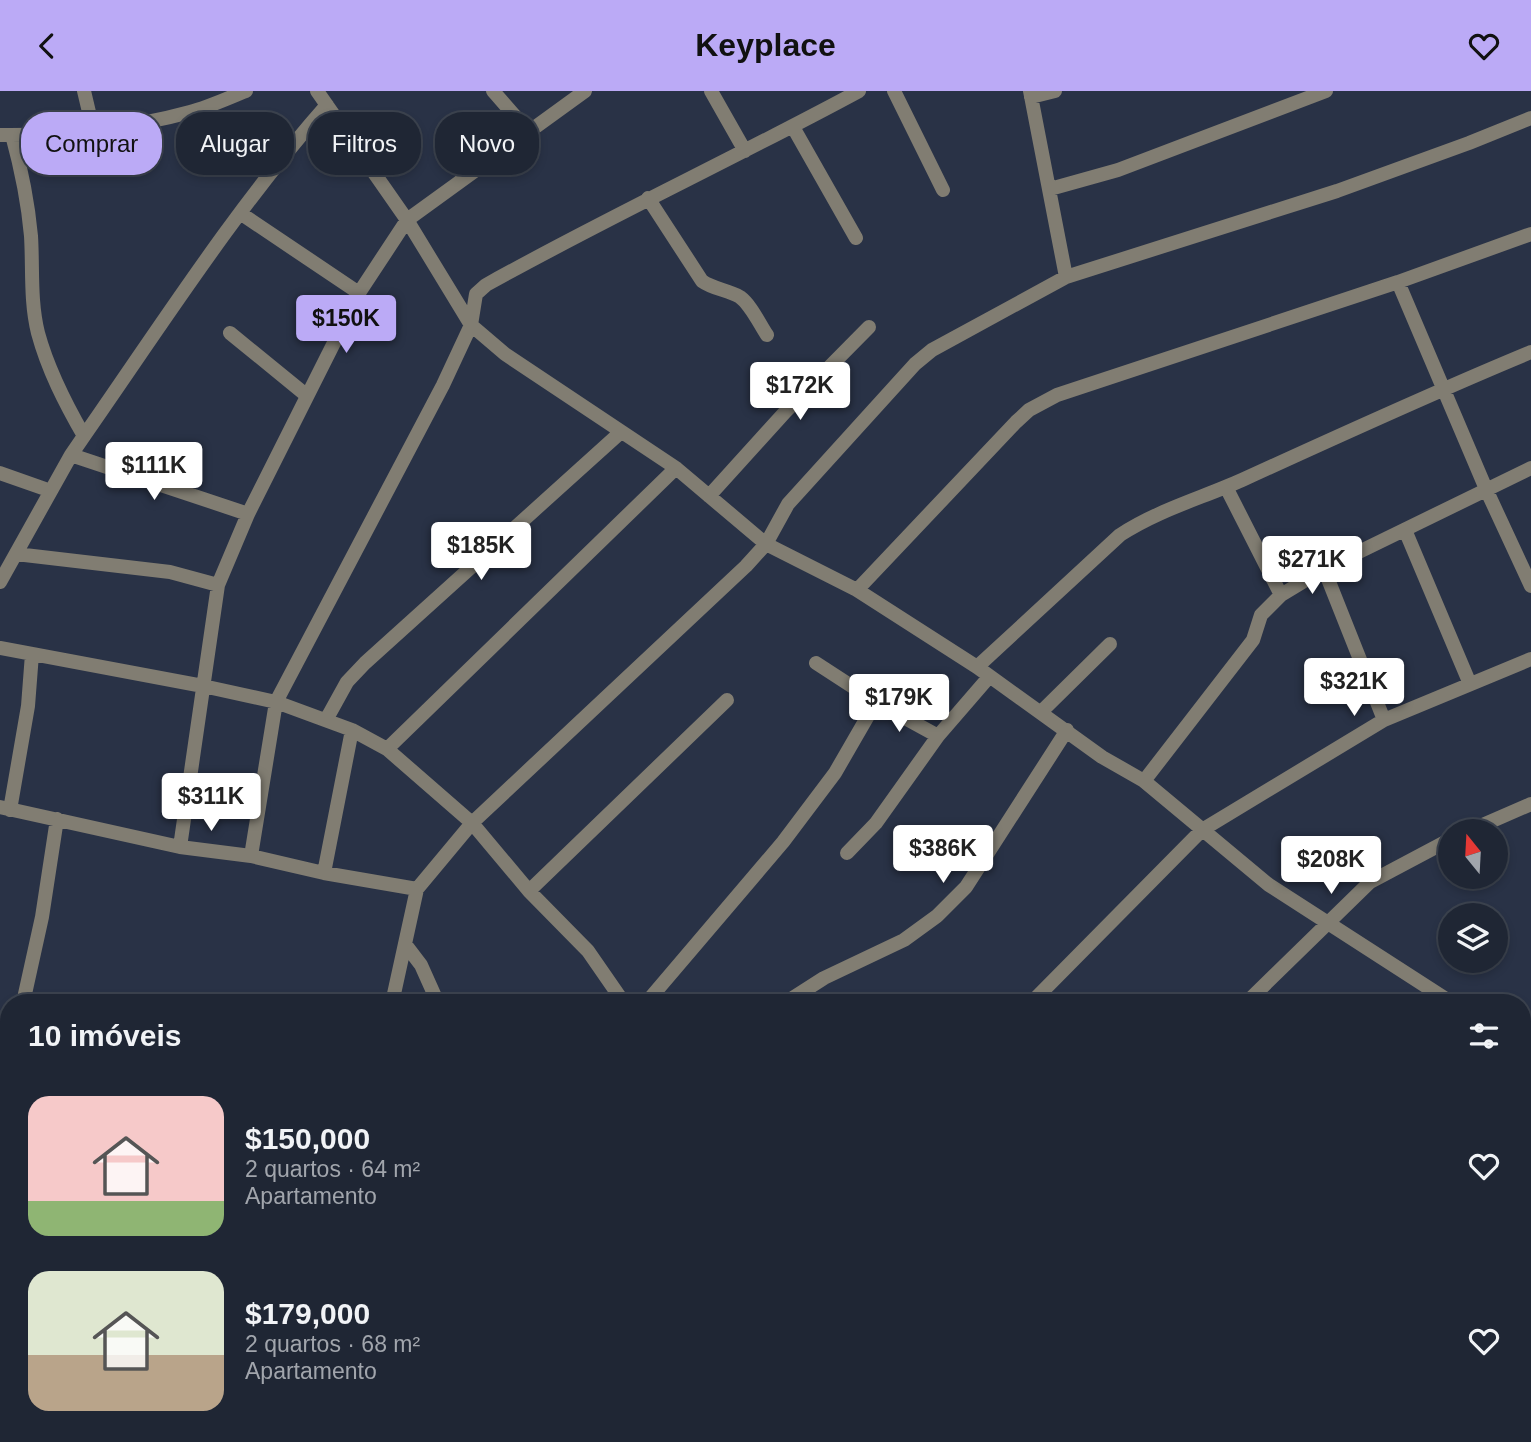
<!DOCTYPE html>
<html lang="pt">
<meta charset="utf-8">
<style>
body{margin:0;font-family:Arial,sans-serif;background:#272e3c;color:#f1f3f6;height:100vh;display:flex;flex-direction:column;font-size:26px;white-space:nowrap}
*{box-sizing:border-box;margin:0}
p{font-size:23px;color:#a1a5ac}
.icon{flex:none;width:38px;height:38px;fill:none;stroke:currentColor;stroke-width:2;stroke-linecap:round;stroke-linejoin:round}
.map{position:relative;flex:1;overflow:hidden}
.drawer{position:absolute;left:0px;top:903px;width:1531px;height:448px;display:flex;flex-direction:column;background:#1f2634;border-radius:28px 28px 0 0;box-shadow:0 4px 10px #0003,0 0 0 2px #3c434f}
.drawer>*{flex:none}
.guide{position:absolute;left:21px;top:21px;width:700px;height:63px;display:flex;gap:14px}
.needle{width:46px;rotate:342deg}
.tools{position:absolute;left:1438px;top:728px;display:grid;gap:14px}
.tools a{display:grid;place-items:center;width:70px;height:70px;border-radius:50%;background:#1f2634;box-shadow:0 4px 10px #0003,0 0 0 2px #3c434f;font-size:35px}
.price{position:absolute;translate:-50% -60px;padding:0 16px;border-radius:7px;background:#fff;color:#222;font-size:23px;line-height:46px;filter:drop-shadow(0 2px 4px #0008)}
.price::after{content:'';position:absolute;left:50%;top:42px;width:21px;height:16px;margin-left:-10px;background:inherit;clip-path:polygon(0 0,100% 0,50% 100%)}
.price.current{background:#bbaaf6;color:#111}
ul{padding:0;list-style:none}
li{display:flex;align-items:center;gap:21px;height:175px;padding:0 28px}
li span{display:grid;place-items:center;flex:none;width:196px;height:140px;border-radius:21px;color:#555}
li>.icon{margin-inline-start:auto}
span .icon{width:84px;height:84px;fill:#fffc;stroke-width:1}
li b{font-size:30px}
h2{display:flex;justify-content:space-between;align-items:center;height:84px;padding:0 28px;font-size:30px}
.chip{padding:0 24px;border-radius:28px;background:#1f2634;box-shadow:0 4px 10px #0003,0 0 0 2px #3c434f;font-size:24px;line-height:63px}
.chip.current{background:#bbaaf6;color:#111}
header{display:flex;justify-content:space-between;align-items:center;height:91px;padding:0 28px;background:#bbaaf6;color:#111;font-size:32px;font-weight:700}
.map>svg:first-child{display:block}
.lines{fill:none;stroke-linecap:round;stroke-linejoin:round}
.minor{stroke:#817d72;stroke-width:14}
</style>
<header><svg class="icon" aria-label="back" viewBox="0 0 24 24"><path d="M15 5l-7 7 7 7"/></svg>Keyplace<svg class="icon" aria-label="heart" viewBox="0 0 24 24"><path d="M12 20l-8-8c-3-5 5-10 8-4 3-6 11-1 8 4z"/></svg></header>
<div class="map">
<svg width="1531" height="1351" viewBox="0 0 1531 1351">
<rect width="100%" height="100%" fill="#293246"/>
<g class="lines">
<path class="minor" d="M 84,0 L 93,38
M 317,0 L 407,129 L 471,234 L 505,263 L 676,377 L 766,453 L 857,499 L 977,576 L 1102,666 L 1144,690 L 1269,794 L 1452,912
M 493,0 L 528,40
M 711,0 L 745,60
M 894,0 L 943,99
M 1030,0 L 1066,186
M 1031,6 L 1055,0
M 793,36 L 856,147
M 0,44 C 60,45 132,37 190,21 C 209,16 228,7 246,0
M 12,44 C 21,77 28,111 31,145 C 33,177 30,210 38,242 C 48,279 65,312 84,345
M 1050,98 L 1118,79 L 1326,0
M 648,107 L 702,190 C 713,198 728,199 740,206 C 751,214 759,232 767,244
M 240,122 L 359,202
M 1398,191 L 1486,398 L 1531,495
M 230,242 L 306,304
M 71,364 L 248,423
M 0,382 L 51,400
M 1226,396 L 1281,504
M 709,405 L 786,320 L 869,236
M 1405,439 L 1470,593
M 16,463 L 170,481 L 218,494
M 1324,478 L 1384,629
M 0,491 L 71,364 L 84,345 C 162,233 236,117 327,14
M 857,499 L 1016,331 L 1029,319 L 1057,304 L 1398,191 L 1531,143
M 0,557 L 203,595 L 276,611 L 352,639 L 387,658 L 472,732 L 529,800 L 588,860 L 624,912
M 977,576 L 1120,444 C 1158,419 1202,407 1242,389 C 1338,345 1434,301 1531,261
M 876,611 L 938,645
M 1041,621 L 1110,553
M 326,629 L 347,591 L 365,572 L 621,341
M 387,658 L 676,377
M 1144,690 L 1253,549 L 1261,524 L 1281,504 L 1324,478 L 1531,377
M 0,716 L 180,756 L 251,765 L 324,782 L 417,798
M 10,719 L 28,615 L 32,563
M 1469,740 L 1531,713
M 180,756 L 218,494 L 248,423 L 359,202 L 407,129 L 585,0
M 847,762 L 876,732 L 938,645 L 989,586
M 251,765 L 276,611 L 443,294 L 471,234 L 476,203 L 486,194 C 608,126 735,67 859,0
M 324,782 L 352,639
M 529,800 L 727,609
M 405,853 L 421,874 L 438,912
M 23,912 L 42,826 L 57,728
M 392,912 L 417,798 L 472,732 L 746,475 L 766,453 L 788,413 L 915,273 L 932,259 L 1066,186 L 1337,100 L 1469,52 L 1531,27
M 646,912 L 783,751 L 835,682 L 876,611 L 816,572
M 785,912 L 824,887 L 904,849 L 937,825 L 966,796 L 1067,639
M 1031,912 L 1202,739 L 1384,629 L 1531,568
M 1246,912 L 1370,791 L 1451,748
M 0,944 L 9,948
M 1522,951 L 1531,957
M 0,1052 L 9,1028
M 1522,1127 L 1531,1120
M 0,1148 L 9,1152
M 0,1278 L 9,1271
M 0,1291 L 9,1305
M 1522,1331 L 1531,1324
M 318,1342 L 321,1351
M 443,1342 L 447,1351
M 593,1342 L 594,1351
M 642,1342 L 651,1351
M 1246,1342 L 1256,1351
M 29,1351 L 41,1342
M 258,1351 L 277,1342
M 478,1351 L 513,1342
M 676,1351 L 686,1342
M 831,1351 L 840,1342
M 1065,1351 L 1074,1342
M 1270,1351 L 1280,1342
M 1497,1351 L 1508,1342"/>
</g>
</svg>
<div class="tools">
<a><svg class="needle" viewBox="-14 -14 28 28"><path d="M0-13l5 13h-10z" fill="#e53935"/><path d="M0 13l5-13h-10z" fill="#a1a5ac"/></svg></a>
<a><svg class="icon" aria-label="layers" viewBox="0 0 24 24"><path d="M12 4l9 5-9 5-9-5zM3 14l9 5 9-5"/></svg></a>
</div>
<b class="price current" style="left:346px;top:264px">$150K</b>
<b class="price" style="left:800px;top:331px">$172K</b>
<b class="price" style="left:154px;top:411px">$111K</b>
<b class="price" style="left:481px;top:491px">$185K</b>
<b class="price" style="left:1312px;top:505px">$271K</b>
<b class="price" style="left:1354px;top:627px">$321K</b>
<b class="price" style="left:899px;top:643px">$179K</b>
<b class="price" style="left:211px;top:742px">$311K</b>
<b class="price" style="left:943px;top:794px">$386K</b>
<b class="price" style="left:1331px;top:805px">$208K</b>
<div class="guide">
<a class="chip current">Comprar</a>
<a class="chip">Alugar</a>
<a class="chip">Filtros</a>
<a class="chip">Novo</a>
</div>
<section class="drawer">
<h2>10 imóveis<svg class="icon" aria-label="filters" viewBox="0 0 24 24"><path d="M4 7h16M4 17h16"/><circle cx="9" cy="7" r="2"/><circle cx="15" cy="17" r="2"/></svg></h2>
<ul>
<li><span style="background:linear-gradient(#f6c9c9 75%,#8fb573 0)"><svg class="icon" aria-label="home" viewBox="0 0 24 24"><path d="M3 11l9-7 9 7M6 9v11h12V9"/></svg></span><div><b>$150,000</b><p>2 quartos · 64 m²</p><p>Apartamento</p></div><svg class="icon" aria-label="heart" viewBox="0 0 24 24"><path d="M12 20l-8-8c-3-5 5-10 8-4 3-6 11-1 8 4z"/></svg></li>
<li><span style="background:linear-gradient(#dfe7d0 60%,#b9a48a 0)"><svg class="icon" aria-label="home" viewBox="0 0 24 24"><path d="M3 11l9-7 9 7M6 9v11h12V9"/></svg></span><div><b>$179,000</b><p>2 quartos · 68 m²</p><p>Apartamento</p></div><svg class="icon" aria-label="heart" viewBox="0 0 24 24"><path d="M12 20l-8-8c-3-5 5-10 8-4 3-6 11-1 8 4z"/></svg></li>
</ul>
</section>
</div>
